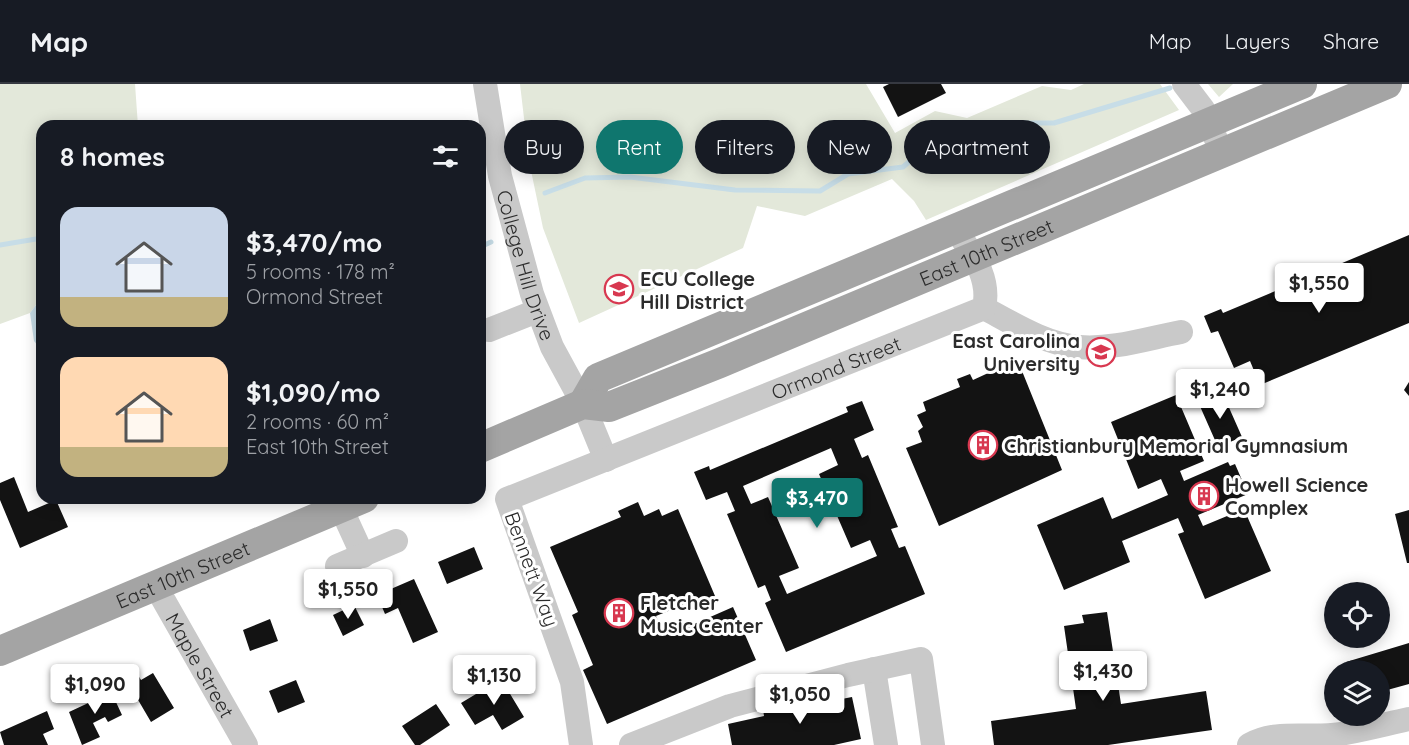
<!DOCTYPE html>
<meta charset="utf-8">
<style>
body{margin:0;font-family:Quicksand,sans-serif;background:#242831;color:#f1f3f6;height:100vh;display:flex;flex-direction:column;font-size:22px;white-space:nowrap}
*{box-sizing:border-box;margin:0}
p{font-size:20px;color:#9ea1a6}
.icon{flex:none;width:33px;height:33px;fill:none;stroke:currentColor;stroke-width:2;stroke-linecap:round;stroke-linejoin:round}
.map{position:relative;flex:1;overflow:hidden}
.sheet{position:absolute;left:36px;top:36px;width:450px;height:384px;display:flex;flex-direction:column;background:#171b24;border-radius:18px;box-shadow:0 3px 15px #0003}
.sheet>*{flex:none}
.top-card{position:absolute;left:504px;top:36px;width:570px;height:54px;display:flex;gap:12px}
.fabs{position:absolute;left:1324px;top:498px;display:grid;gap:12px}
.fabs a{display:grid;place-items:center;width:66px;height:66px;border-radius:50%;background:#171b24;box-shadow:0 3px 15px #0003;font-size:30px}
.price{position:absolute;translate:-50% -51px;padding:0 14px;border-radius:6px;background:#fff;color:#222;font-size:20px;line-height:39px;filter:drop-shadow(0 2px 3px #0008)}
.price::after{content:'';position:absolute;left:50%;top:36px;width:18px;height:14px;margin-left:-9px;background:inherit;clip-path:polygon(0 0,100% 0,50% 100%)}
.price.on{background:#0f766e;color:#fff}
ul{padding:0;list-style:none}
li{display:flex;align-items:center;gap:18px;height:150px;padding:0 24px}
li span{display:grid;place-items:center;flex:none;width:168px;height:120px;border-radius:18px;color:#555}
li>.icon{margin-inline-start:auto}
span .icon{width:72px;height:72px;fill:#fffc;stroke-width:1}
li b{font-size:26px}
h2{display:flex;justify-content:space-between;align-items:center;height:72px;padding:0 24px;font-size:26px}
.chip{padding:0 21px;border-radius:27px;background:#171b24;box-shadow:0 3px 15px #0003;font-size:21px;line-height:54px}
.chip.on{background:#0f766e;color:#fff}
header{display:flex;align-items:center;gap:36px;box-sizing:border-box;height:84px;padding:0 30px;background:#171b24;border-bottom:2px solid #363941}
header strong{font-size:28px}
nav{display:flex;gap:33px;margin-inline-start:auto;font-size:21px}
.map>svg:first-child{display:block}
.green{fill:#e3e8da}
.water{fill:#c7dde7}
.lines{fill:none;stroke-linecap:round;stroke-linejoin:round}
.stream{stroke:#c7dde7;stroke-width:5}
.building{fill:#131313;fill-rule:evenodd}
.minor{stroke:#c9c9c9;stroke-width:24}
.major{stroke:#a4a4a4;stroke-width:30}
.labels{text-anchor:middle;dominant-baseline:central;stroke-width:6;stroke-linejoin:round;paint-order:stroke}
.street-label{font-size:20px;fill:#2c2c2c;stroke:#fff}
.poi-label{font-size:20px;font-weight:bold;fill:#2c2c2c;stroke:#fff;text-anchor:start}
</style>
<header>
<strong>Map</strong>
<nav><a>Map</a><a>Layers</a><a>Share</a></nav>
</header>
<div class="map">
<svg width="1409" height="661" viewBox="0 0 1409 661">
<rect width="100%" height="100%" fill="#fff"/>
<path class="green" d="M 0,0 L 135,0 L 138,42 L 42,42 L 42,213 L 30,229 L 0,240 Z
M 520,0 L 866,0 L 895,49 L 935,27 L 967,34 L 1042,2 L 1071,6 L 1084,0 L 1160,0 L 1179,26 L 926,136 L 914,117 L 892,95 L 805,132 L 757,122 L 743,164 L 579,239 L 543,144 L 529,77 Z
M 1208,0 L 1233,0 L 1219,13 Z"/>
<path class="water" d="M 42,213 L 42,267 L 34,257 L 30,229 Z"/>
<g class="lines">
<path class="stream" d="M 545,109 L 585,94 L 630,93 L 735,106 L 820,107 L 848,90 L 903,83 L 946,46 L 988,39 L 1054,39 L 1170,4
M 0,161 L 42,154
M 480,163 L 491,158"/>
</g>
<path class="building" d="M 889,0 L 941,0 L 946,9 L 898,33 L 883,3 Z
M 1409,151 L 1409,239 L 1260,301 L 1250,277 L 1234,284 L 1218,247 L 1211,249 L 1204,232 L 1221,225 L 1223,229 Z
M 1010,279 L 1015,289 L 1022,287 L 1062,386 L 939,442 L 906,364 L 922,358 L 918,347 L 923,343 L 917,331 L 926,327 L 923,318 L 960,303 L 957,295 L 970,290 L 973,296 Z
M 1409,298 L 1409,312 L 1404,306 Z
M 1223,310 L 1242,353 L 1218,363 L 1199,320 Z
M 1176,311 L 1204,377 L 1180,387 L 1184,397 L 1228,378 L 1230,382 L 1235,380 L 1248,410 L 1198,431 L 1203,442 L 1244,425 L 1271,487 L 1205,515 L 1178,450 L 1184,448 L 1178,434 L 1122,457 L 1130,478 L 1064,506 L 1037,441 L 1103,413 L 1112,435 L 1168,411 L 1161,395 L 1138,405 L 1111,338 Z
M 862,317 L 874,346 L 854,355 L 862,374 L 868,371 L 898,443 L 891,445 L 899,464 L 905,462 L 925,510 L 786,568 L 765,519 L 771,516 L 765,501 L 758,504 L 727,430 L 735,427 L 727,408 L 706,416 L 694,388 L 709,382 L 710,386 L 848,328 L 846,323 ZM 831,364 L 838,381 L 819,390 L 851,464 L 870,456 L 877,472 L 787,510 L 779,492 L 799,484 L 768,413 L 751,420 L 743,402 Z
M 14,393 L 28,428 L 56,416 L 68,443 L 20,464 L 0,416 L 0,399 Z
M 638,418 L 644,432 L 659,425 L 662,432 L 678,425 L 715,512 L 694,521 L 693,517 L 656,532 L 662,546 L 673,541 L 676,548 L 733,523 L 756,576 L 607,640 L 583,586 L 593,581 L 572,531 L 578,528 L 550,463 L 621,433 L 618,427 Z
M 1409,426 L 1409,479 L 1407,479 L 1395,430 Z
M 474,463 L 483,485 L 447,500 L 438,478 Z
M 414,495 L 438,548 L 413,559 L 398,524 L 385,530 L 377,511 Z
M 354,521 L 364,541 L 343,552 L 333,531 Z
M 1107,528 L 1121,620 L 1206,607 L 1212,646 L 1108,661 L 994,661 L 991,637 L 1076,625 L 1064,542 L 1084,539 L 1082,531 Z
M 270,535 L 278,557 L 250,567 L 243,546 Z
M 1409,559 L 1409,600 L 1380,608 L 1380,586 L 1348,586 L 1346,578 Z
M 153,589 L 174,624 L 151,638 L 127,597 L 138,591 L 141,596 Z
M 501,595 L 524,633 L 502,646 L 493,631 L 475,641 L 461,619 Z
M 296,596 L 305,618 L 278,629 L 269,607 Z
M 109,603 L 122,631 L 108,638 L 105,633 L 93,639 L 100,653 L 82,661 L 69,628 L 99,614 L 97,609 Z
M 815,613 L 816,620 L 852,613 L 861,655 L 834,661 L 732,661 L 728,640 L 764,632 L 763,625 Z
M 436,620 L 450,641 L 420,661 L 415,661 L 402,642 Z
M 47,627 L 54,645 L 43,650 L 48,661 L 4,661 L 0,648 Z"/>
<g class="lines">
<g class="minor">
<path id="s1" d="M 485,0 L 500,92 L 532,210 L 552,263 L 583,320 L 606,376"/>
<path d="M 1184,0 L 1203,25 L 1222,69"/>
<path d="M 984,224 C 1014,240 1045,260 1079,263 C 1112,266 1149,254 1181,248"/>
<path d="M 489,246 L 537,227"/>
<path d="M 341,424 L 363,472"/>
<path id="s2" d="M 155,501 L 246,661"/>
<path d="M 349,507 L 337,482 L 396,457"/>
<path d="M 874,585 L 886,661"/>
<path id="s3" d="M 581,661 L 572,598 L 507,415 L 984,224 C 991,193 971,169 955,144"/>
<path d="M 631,661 L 730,622 L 848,591 L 921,575 L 933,661"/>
<path d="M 1249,661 C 1277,645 1310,655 1340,650 C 1363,646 1386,640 1409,635"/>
</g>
<g class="major">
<path d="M 583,320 L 598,294 L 1302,0"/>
<path id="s4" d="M 480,364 L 583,320 L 609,323 L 720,279 L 1387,0"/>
<path id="s5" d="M 0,567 L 364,414"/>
</g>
</g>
<defs>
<g id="university-ring" transform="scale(1.5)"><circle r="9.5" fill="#fff" stroke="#d83850" stroke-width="1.5"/><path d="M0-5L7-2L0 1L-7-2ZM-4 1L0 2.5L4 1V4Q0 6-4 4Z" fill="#d83850"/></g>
<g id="building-ring" transform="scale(1.5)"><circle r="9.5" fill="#fff" stroke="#d83850" stroke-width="1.5"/><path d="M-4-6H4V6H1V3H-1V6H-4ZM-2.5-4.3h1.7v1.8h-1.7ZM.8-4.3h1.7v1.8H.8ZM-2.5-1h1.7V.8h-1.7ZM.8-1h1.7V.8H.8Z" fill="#d83850"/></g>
</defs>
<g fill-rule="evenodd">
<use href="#university-ring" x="619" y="205"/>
<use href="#university-ring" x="1101" y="268"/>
<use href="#building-ring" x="983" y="361"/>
<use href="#building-ring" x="1204" y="412"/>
<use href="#building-ring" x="619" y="529"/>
</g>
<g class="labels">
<g class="street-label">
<text stroke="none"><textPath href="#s4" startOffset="546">East 10th Street</textPath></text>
<text stroke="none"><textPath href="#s1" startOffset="186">College Hill Drive</textPath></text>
<text stroke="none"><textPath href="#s3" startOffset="612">Ormond Street</textPath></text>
<text transform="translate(532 485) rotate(70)">Bennett Way</text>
<text stroke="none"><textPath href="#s5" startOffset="198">East 10th Street</textPath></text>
<text stroke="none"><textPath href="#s2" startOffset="92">Maple Street</textPath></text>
</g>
<g class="poi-label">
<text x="640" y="194">ECU College<tspan x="640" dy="23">Hill District</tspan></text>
<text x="1080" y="256" text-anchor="end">East Carolina<tspan x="1080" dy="23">University</tspan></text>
<text x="1004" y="361">Christianbury Memorial Gymnasium</text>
<text x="1225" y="400">Howell Science<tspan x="1225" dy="23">Complex</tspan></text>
<text x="640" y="518">Fletcher<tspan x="640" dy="23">Music Center</tspan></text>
</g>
</g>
</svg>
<div class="fabs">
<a><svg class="icon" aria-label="locate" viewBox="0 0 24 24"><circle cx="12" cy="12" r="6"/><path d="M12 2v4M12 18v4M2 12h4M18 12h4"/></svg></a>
<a><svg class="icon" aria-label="layers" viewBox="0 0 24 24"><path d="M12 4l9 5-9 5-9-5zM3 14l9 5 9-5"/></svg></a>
</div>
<b class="price" style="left:1319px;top:230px">$1,550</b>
<b class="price" style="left:1220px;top:336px">$1,240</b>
<b class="price on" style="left:817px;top:445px">$3,470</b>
<b class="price" style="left:348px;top:536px">$1,550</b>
<b class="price" style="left:1103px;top:618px">$1,430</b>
<b class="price" style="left:494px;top:622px">$1,130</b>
<b class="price" style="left:95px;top:631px">$1,090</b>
<b class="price" style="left:800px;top:641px">$1,050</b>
<div class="top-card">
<a class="chip">Buy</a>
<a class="chip on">Rent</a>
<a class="chip">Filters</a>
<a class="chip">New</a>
<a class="chip">Apartment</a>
</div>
<section class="sheet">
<h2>8 homes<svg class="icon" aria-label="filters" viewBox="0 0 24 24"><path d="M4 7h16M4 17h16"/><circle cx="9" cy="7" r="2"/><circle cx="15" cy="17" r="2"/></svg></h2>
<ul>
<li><span style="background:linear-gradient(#c9d6e8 75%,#c2b280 0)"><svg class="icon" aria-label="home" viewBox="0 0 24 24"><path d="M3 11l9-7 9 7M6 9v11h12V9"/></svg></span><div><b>$3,470/mo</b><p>5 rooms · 178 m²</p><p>Ormond Street</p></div></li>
<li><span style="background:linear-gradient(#ffd9b3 75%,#c2b280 0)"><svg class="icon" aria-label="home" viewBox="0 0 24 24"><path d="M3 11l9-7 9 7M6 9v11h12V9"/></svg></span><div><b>$1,090/mo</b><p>2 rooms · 60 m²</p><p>East 10th Street</p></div></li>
</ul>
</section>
</div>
